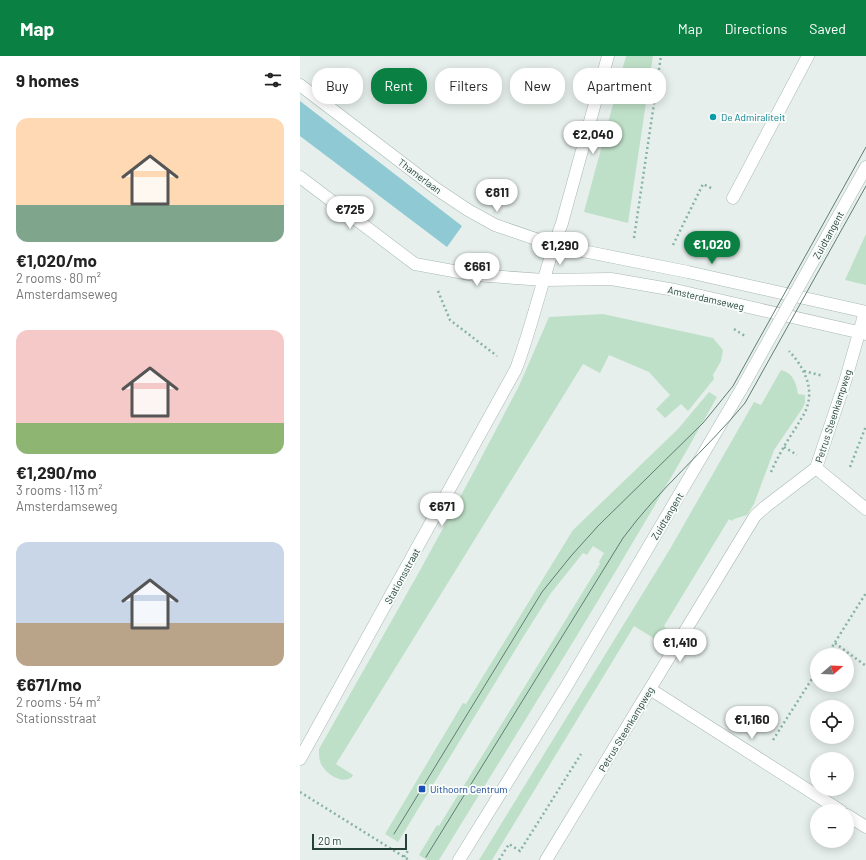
<!DOCTYPE html>
<meta charset="utf-8">
<style>
body{margin:0;font-family:Barlow,sans-serif;background:#f6f6f6;color:#222;height:100vh;display:flex;flex-direction:column;font-size:15px;white-space:nowrap}
*{box-sizing:border-box;margin:0}
p{font-size:13px;color:#767676}
.icon{flex:none;width:22px;height:22px;fill:none;stroke:currentColor;stroke-width:2;stroke-linecap:round;stroke-linejoin:round}
.map{position:relative;flex:1;overflow:hidden}
.details{display:flex;flex-direction:column;background:#fff;width:300px}
.details>*{flex:none}
.top-card{position:absolute;left:12px;top:12px;width:380px;height:36px;display:flex;gap:8px}
.needle{width:26px;rotate:71deg}
.tools{position:absolute;left:510px;top:592px;display:grid;gap:8px}
.tools a{display:grid;place-items:center;width:44px;height:44px;border-radius:50%;background:#fff;box-shadow:0 2px 10px #0003;font-size:20px}
.scale{position:absolute;left:12px;bottom:10px;width:95px;box-sizing:border-box;padding-left:4px;border:2px solid #24423a;border-top:0;font-size:11px;line-height:14px;white-space:nowrap;color:#24423a;-webkit-text-stroke:3px #f7fbf9;paint-order:stroke}
.price{position:absolute;translate:-50% -34px;padding:0 9px;border-radius:14px;background:#fff;color:#222;font-size:13px;line-height:26px;filter:drop-shadow(0 1px 2px #0008)}
.price::after{content:'';position:absolute;left:50%;top:24px;width:12px;height:9px;margin-left:-6px;background:inherit;clip-path:polygon(0 0,100% 0,50% 100%)}
.price.active{background:#0b8043;color:#fff}
ul{padding:0;list-style:none}
li{display:grid;align-content:center;gap:8px;height:212px;padding:0 16px}
li span{display:grid;place-items:center;height:124px;border-radius:12px;color:#555}
li>.icon{margin-inline-start:auto}
span .icon{width:72px;height:72px;fill:#fffc;stroke-width:1}
li b{font-size:17px}
h2{display:flex;justify-content:space-between;align-items:center;height:48px;padding:0 16px;font-size:17px}
.tag{padding:0 14px;border-radius:16px;background:#fff;box-shadow:0 2px 10px #0003;font-size:14px;line-height:36px}
.tag.active{background:#0b8043;color:#fff}
header{display:flex;align-items:center;gap:24px;box-sizing:border-box;height:56px;padding:0 20px;background:#0b8043;color:#fff}
header strong{font-size:19px}
nav{display:flex;gap:22px;margin-inline-start:auto;font-size:14px}
main{display:flex;flex:1;min-height:0}
.map>svg:first-child{display:block}
.green{fill:#bfe0c8}
.water{fill:#8ec9d4}
.lines{fill:none;stroke-linecap:round;stroke-linejoin:round}
.minor-casing{stroke:#a8b8b2;stroke-width:13}
.path{stroke:#86b3a5;stroke-width:2.5;stroke-dasharray:2 3;stroke-linecap:butt}
.minor{stroke:#fff;stroke-width:12}
.tram{stroke:#5f7d75;stroke-width:1}
.minor-bridge-casing{stroke:#a8b8b2;stroke-width:13;stroke-linecap:butt}
.minor-bridge{stroke:#fff;stroke-width:12}
.culture-dot{fill:#0f9aa8;stroke:#f7fbf9;stroke-width:1.5}
.transit-dot{fill:#1a4fb4;stroke:#f7fbf9;stroke-width:1.5}
.labels{text-anchor:middle;dominant-baseline:central;stroke-width:4;stroke-linejoin:round;paint-order:stroke}
.culture-label{font-size:10px;fill:#0d838f;stroke:#f7fbf9;text-anchor:start}
.street-label{font-size:10px;fill:#24423a;stroke:#f7fbf9}
.transit-label{font-size:10px;fill:#164399;stroke:#f7fbf9;text-anchor:start}
</style>
<header>
<strong>Map</strong>
<nav><a>Map</a><a>Directions</a><a>Saved</a></nav>
</header>
<main>
<section class="details">
<h2>9 homes<svg class="icon" aria-label="filters" viewBox="0 0 24 24"><path d="M4 7h16M4 17h16"/><circle cx="9" cy="7" r="2"/><circle cx="15" cy="17" r="2"/></svg></h2>
<ul>
<li><span style="background:linear-gradient(#ffd9b3 70%,#7fa58c 0)"><svg class="icon" aria-label="home" viewBox="0 0 24 24"><path d="M3 11l9-7 9 7M6 9v11h12V9"/></svg></span><div><b>€1,020/mo</b><p>2 rooms · 80 m²</p><p>Amsterdamseweg</p></div></li>
<li><span style="background:linear-gradient(#f6c9c9 75%,#8fb573 0)"><svg class="icon" aria-label="home" viewBox="0 0 24 24"><path d="M3 11l9-7 9 7M6 9v11h12V9"/></svg></span><div><b>€1,290/mo</b><p>3 rooms · 113 m²</p><p>Amsterdamseweg</p></div></li>
<li><span style="background:linear-gradient(#c9d6e8 65%,#b9a48a 0)"><svg class="icon" aria-label="home" viewBox="0 0 24 24"><path d="M3 11l9-7 9 7M6 9v11h12V9"/></svg></span><div><b>€671/mo</b><p>2 rooms · 54 m²</p><p>Stationsstraat</p></div></li>
</ul>
</section>
<div class="map">
<svg width="566" height="804" viewBox="0 0 566 804">
<rect width="100%" height="100%" fill="#e6efeb"/>
<path class="green" d="M 326,0 L 353,0 L 328,167 L 284,156 Z
M 566,178 L 566,229 L 545,224 Z
M 303,258 L 413,282 L 423,294 L 421,305 L 413,319 L 414,323 L 388,355 L 381,348 L 365,362 L 356,353 L 370,339 L 349,316 L 309,299 L 300,317 L 283,308 L 36,708 L 53,719 L 52,721 C 43,728 29,720 23,711 C 19,707 19,699 19,693 L 118,518 L 171,421 L 219,330 L 249,261 Z
M 481,314 C 493,317 496,326 498,338 L 505,339 L 505,347 L 502,353 L 474,394 L 454,448 L 447,459 L 434,463 L 432,465 L 429,463 L 364,570 L 366,572 L 365,575 L 368,588 L 366,590 L 334,570 L 192,804 L 179,804 L 370,493 L 454,346 L 461,349 Z
M 409,336 L 417,341 C 329,498 233,651 139,804 L 127,804 L 119,799 L 137,769 L 139,770 L 300,508 L 299,506 L 304,497 L 293,490 L 287,499 L 283,497 L 251,537 L 225,578 L 98,786 L 85,778 L 163,647 L 166,648 L 273,474 L 378,373 Z"/>
<path class="water" d="M 0,45 L 162,170 L 147,191 L 0,80 Z"/>
<g class="lines">
<g class="minor-casing">
<path id="minor" d="M 0,29 L 135,132 L 168,154 L 195,169 L 253,189 L 388,216 L 566,256
M 0,121 L 115,208 L 175,219 L 244,224 L 311,223 L 375,234 L 566,278
M 433,142 L 508,0
M 535,166 L 566,111
M 516,412 L 566,453
M 350,633 L 541,755
M 0,703 L 216,313 C 234,265 244,215 262,167 L 308,0
M 547,759 L 566,771
M 159,804 L 266,631 L 442,332
M 246,804 L 455,460 L 465,451 L 516,412 L 545,326 L 565,256"/>
</g>
<path class="path" d="M 334,182 L 361,0
M 373,189 L 403,128 L 413,133
M 138,235 L 150,264 L 197,300
M 434,273 L 445,280
M 504,315 L 523,320
M 484,391 L 497,399
M 550,411 L 566,370
M 471,416 C 478,400 487,385 497,370 C 500,364 505,358 507,351 C 514,330 503,310 489,295
M 535,587 L 566,610
M 527,599 L 566,537
M 473,684 L 517,615
M 0,736 L 109,804
M 104,801 L 109,793
M 199,804 L 209,788 L 220,795 L 281,698"/>
<use href="#minor" class="minor"/>
<path class="tram" d="M 94,778 L 242,536 L 271,500 L 298,470 L 403,367 L 412,356 L 433,330 L 566,91
M 126,801 L 323,482 C 359,433 406,394 445,347 L 566,130"/>
<g class="minor-bridge-casing">
<path id="minor-bridge" d="M 442,332 L 535,166"/>
</g>
<use href="#minor-bridge" class="minor-bridge"/>
</g>
<circle class="culture-dot" cx="413" cy="61" r="4"/>
<rect class="transit-dot" x="118" y="729" width="8" height="8" rx="2"/>
<g class="labels">
<g class="culture-label">
<text x="421" y="61">De Admiraliteit</text>
</g>
<g class="street-label">
<text transform="translate(120 120) rotate(37)">Thamerlaan</text>
<text transform="translate(528 179) rotate(-61)">Zuidtangent</text>
<text transform="translate(406 242) rotate(13)">Amsterdamseweg</text>
<text transform="translate(533 360) rotate(-72)">Petrus Steenkampweg</text>
<text transform="translate(367 460) rotate(-59)">Zuidtangent</text>
<text transform="translate(102 520) rotate(-61)">Stationsstraat</text>
<text transform="translate(326 673) rotate(-59)">Petrus Steenkampweg</text>
</g>
<g class="transit-label">
<text x="130" y="733">Uithoorn Centrum</text>
</g>
</g>
</svg>
<div class="tools">
<a><svg class="needle" viewBox="-14 -14 28 28"><path d="M0-13l5 13h-10z" fill="#e53935"/><path d="M0 13l5-13h-10z" fill="#767676"/></svg></a>
<a><svg class="icon" aria-label="locate" viewBox="0 0 24 24"><circle cx="12" cy="12" r="6"/><path d="M12 2v4M12 18v4M2 12h4M18 12h4"/></svg></a>
<a>+</a>
<a>−</a>
</div>
<div class="scale">20 m</div>
<b class="price" style="left:293px;top:99px">€2,040</b>
<b class="price" style="left:197px;top:157px">€811</b>
<b class="price" style="left:50px;top:174px">€725</b>
<b class="price active" style="left:412px;top:209px">€1,020</b>
<b class="price" style="left:260px;top:210px">€1,290</b>
<b class="price" style="left:177px;top:231px">€661</b>
<b class="price" style="left:142px;top:471px">€671</b>
<b class="price" style="left:380px;top:607px">€1,410</b>
<b class="price" style="left:452px;top:684px">€1,160</b>
<div class="top-card">
<a class="tag">Buy</a>
<a class="tag active">Rent</a>
<a class="tag">Filters</a>
<a class="tag">New</a>
<a class="tag">Apartment</a>
</div>
</div>
</main>
